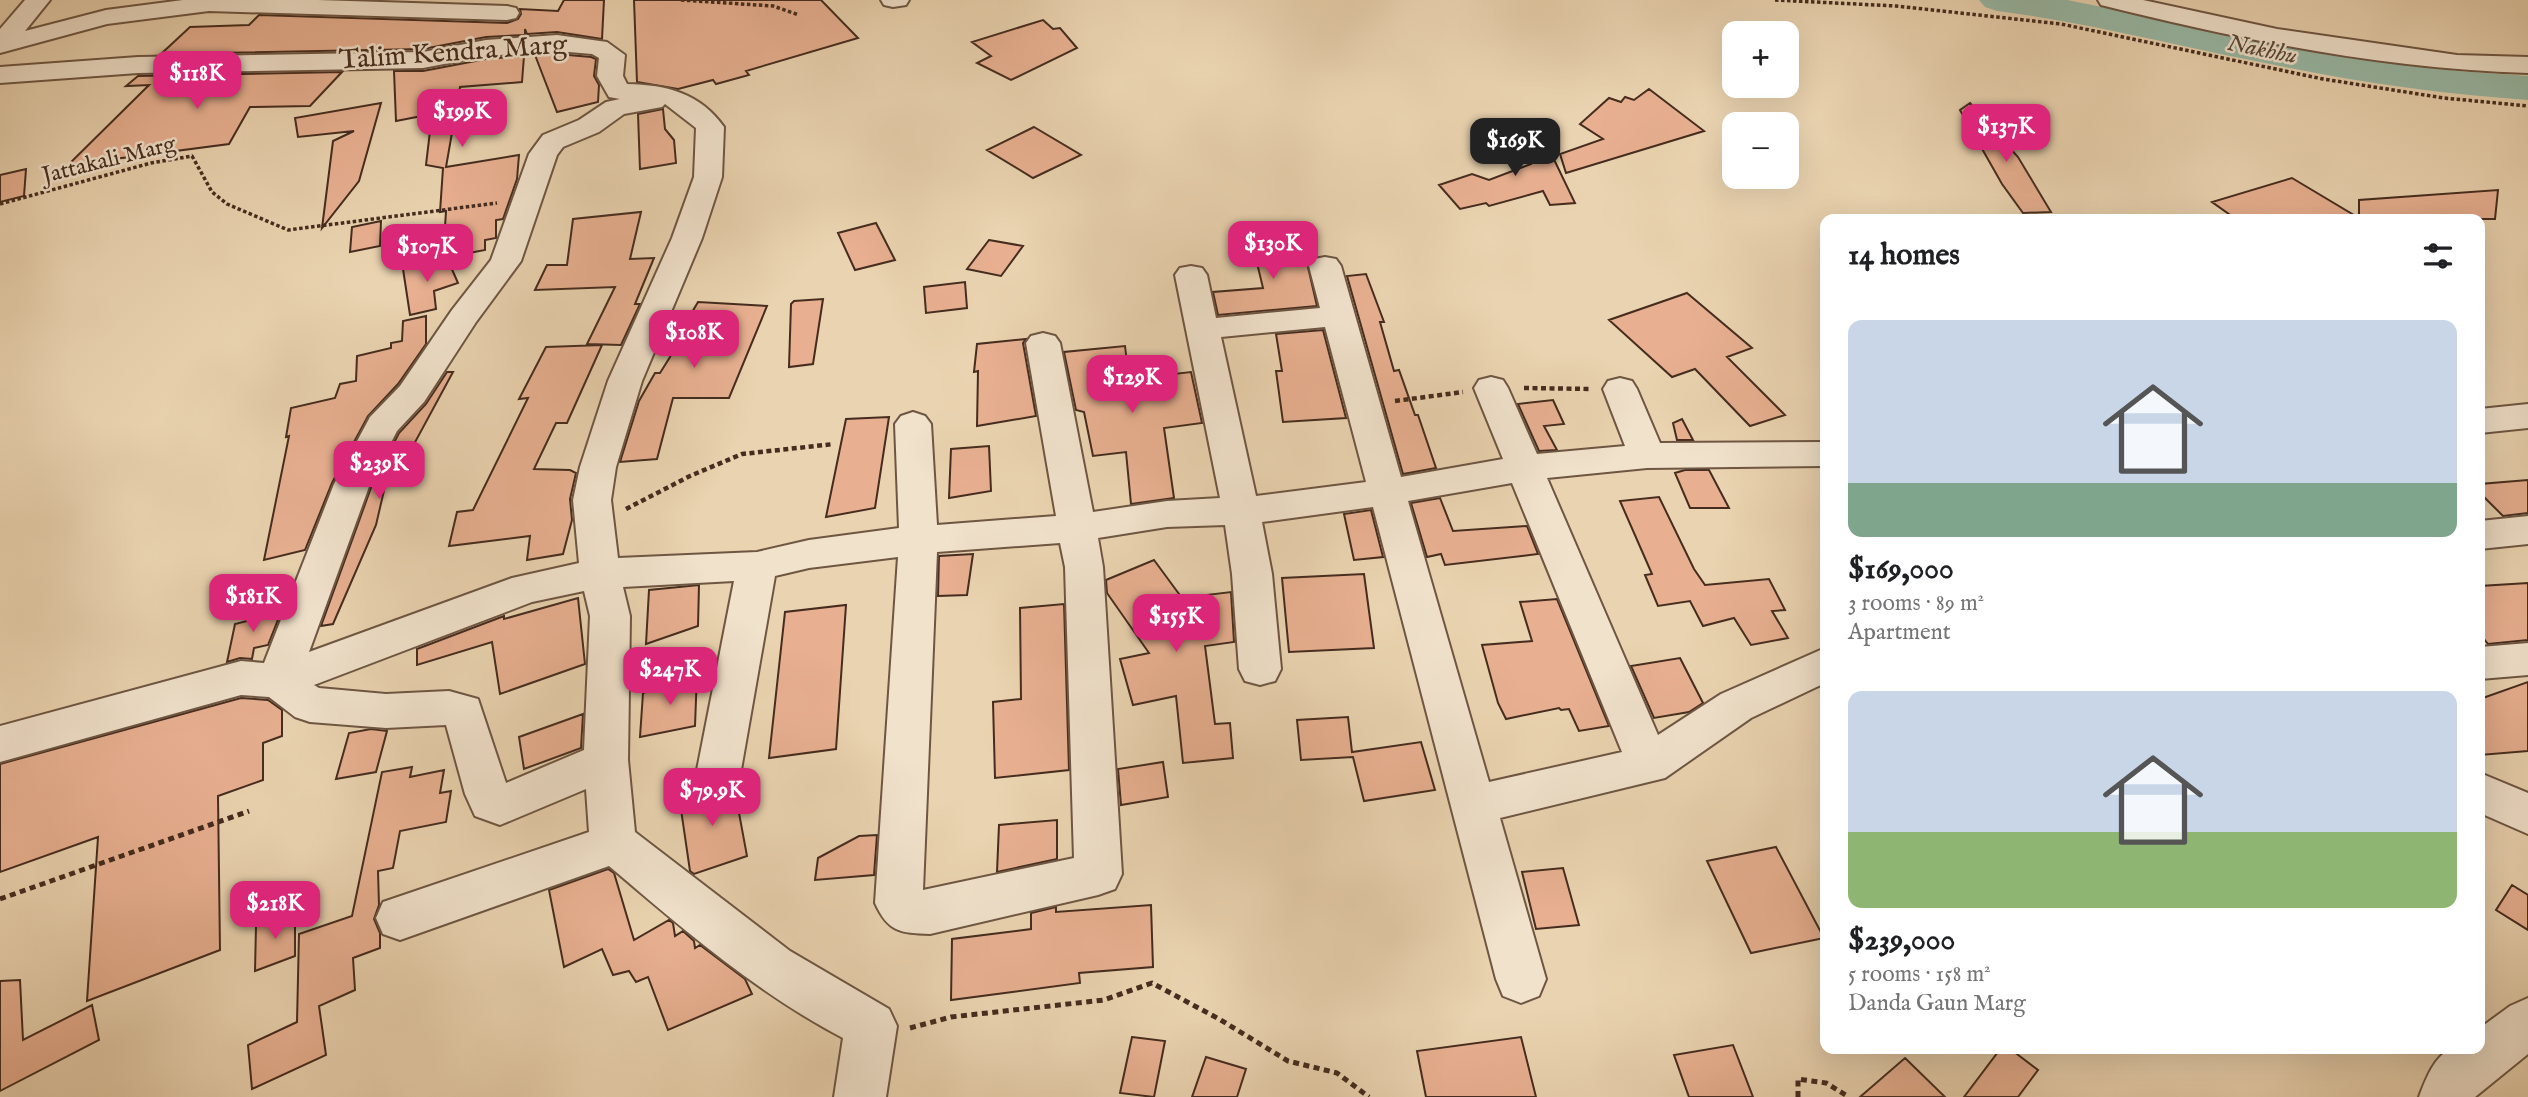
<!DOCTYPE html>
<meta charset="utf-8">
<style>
body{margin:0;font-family:"IM FELL English",serif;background:#f6f6f6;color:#202124;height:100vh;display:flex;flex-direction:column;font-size:26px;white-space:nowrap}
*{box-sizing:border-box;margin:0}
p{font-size:23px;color:#757577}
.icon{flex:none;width:38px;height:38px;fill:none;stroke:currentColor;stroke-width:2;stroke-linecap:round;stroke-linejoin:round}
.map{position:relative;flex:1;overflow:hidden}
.panel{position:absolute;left:1820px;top:214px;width:665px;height:840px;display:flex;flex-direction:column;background:#fff;border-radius:14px;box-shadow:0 7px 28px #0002}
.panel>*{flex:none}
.buttons{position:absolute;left:1722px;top:21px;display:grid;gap:14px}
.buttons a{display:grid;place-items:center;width:77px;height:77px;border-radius:14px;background:#fff;box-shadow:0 7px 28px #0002;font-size:35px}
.price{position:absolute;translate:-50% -60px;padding:0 16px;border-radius:14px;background:#db2777;color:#fff;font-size:23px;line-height:46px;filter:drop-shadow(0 2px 4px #0008)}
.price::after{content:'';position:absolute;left:50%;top:42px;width:21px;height:16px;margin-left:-10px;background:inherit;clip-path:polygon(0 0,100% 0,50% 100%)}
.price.current{background:#222;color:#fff}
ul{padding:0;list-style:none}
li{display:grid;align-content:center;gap:14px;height:371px;padding:0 28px}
li span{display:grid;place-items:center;height:217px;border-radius:14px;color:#555}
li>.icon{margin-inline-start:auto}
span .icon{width:126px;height:126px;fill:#fffc;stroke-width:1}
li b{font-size:30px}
h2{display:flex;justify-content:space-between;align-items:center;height:84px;padding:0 28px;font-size:30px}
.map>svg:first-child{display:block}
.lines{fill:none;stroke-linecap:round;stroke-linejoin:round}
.river{fill:#98b9a6;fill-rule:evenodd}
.building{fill:#e8b091;stroke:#452c1f;stroke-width:2}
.minor-casing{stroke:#6e5643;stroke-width:4}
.path-far2{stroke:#452c1f;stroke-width:3.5;stroke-dasharray:3.5 2.5;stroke-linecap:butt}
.path-far1{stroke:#452c1f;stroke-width:4.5;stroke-dasharray:5 3.5;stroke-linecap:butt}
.path{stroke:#452c1f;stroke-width:5;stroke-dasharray:6 4.5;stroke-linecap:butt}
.minor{fill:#f1e2cc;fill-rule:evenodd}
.labels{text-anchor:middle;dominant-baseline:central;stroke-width:5;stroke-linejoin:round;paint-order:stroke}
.far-street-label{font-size:23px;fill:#452c1f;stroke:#f1e2cc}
.far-water-label{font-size:24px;font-style:italic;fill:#56483a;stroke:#f1e2cc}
.street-label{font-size:28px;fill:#452c1f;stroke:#f1e2cc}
</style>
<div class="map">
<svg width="2528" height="1097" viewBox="0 0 2528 1097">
<rect width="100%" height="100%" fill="#ead3b0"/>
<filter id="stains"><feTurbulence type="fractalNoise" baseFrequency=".00286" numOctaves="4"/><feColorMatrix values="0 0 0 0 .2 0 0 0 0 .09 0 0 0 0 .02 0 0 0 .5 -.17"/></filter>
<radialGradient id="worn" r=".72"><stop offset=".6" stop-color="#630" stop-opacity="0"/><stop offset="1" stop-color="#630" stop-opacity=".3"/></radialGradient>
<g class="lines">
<path class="river" d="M 1979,0 L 2067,0 L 2353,57 L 2458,71 L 2528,76 L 2528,100 C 2444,94 2362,83 2280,66 C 2185,48 2092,23 1997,11 L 1985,7 Z"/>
</g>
<path class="building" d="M 564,0 L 604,0 L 602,39 L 557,32 L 527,34 L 525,29 L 525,35 L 486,37 L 423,49 L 161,54 L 190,27 L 249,25 L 259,15 L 507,23 L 518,19 L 521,14 L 520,9 L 558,11 Z
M 634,0 L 821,0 L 858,38 L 746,71 L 749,75 L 716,84 L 713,80 L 678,89 L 637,82 Z
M 1043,20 L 1053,29 L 1060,28 L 1077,48 L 1011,80 L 977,63 L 991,56 L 972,42 Z
M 557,54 L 591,57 L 596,59 L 594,76 L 599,85 L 598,102 L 557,112 L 535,55 Z
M 524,56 L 522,82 L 460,87 L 446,167 L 519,155 L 517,179 L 503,219 L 496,220 L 496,238 L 485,240 L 485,250 L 443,258 L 446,211 L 440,212 L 443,168 L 426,165 L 432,114 L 396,121 L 394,71 L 423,71 L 486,59 Z
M 342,72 L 310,106 L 250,107 L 229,144 L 68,165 L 149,85 L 126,86 L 138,76 Z
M 1649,89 L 1704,131 L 1566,173 L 1560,154 L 1603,139 L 1580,124 L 1609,98 L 1621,102 L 1625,97 L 1634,100 Z
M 381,103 L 359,181 L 322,228 L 333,141 L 354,131 L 298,137 L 295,118 Z
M 1970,103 L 2018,157 L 2051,212 L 2023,213 L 2002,184 L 1960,110 Z
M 663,109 L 665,129 L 674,140 L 676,163 L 640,169 L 638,114 Z
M 1535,120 L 1575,203 L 1550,205 L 1543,191 L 1489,206 L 1486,203 L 1460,209 L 1439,185 L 1472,174 L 1489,180 L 1531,164 L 1515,129 Z
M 1034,127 L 1081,155 L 1033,178 L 987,150 Z
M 26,169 L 24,196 L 0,202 L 0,175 Z
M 2292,178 L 2359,218 L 2359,200 L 2498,190 L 2495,219 L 2236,219 L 2212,202 Z
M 641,212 L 630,259 L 654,258 L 635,304 L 640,304 L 621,345 L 587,344 L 615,287 L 535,290 L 547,265 L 567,265 L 573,219 Z
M 381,221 L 380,246 L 350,252 L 352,227 Z
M 876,223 L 895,260 L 855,270 L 838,233 Z
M 1301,237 L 1317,306 L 1218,315 L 1213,292 L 1263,288 L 1252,242 Z
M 989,240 L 1023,246 L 1001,276 L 967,269 Z
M 447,258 L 458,283 L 434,291 L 436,309 L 410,315 L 403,269 Z
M 1366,274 L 1384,322 L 1380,322 L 1394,371 L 1399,370 L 1415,415 L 1418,415 L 1436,468 L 1403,474 L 1347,276 Z
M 965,282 L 967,308 L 926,313 L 924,287 Z
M 1687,293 L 1752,348 L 1727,357 L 1785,415 L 1750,426 L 1695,369 L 1672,377 L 1609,320 Z
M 823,299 L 813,364 L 789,367 L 791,304 L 794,301 Z
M 698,302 L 767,306 L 729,398 L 673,398 L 657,459 L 620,462 L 639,401 L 655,373 L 660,373 L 670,357 L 681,331 Z
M 426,316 L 426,344 L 398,384 L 368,416 L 332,483 L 305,550 L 264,560 L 289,436 L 286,437 L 291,408 L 335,398 L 340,384 L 356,381 L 357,356 L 391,348 L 391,343 L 402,341 L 403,321 Z
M 1323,330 L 1346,418 L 1283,422 L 1276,371 L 1282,371 L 1276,334 Z
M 1026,339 L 1023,343 L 1036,416 L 977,426 L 978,371 L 974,372 L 977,344 Z
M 602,345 L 567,423 L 556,423 L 534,469 L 570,470 L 576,473 L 570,499 L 572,520 L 563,554 L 527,560 L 530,536 L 449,546 L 457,512 L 473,510 L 528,398 L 519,399 L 546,347 Z
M 1125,346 L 1129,379 L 1191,372 L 1202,423 L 1164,428 L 1174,498 L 1131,504 L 1126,452 L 1093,456 L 1084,412 L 1076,410 L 1064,352 Z
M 447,372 L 453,372 L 400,470 L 389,469 L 376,525 L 333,624 L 321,626 L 372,485 L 399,433 L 426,404 Z
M 1553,400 L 1564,424 L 1544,426 L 1557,450 L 1539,451 L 1518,404 Z
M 889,417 L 875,508 L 826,517 L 846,419 Z
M 1682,419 L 1693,440 L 1677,440 L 1673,423 Z
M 989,446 L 991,491 L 949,498 L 951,449 Z
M 1685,470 L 1709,470 L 1729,508 L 1690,508 L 1675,473 Z
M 2528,480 L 2528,513 L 2503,516 L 2480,493 L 2480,484 Z
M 1659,497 L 1694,569 L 1705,585 L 1769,579 L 1785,610 L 1772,611 L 1788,638 L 1751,645 L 1734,618 L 1703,626 L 1690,601 L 1658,606 L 1645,575 L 1652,574 L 1620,501 Z
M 1440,498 L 1453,531 L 1527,526 L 1538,554 L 1445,565 L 1441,554 L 1427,557 L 1411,503 Z
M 1371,510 L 1383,557 L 1354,560 L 1344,514 Z
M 973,554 L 967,595 L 938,596 L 939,556 Z
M 1154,560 L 1182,598 L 1231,592 L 1234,642 L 1205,646 L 1215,724 L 1230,723 L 1233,758 L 1183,763 L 1176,696 L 1133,705 L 1120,659 L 1149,653 L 1107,593 L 1106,580 Z
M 1364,574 L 1374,648 L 1289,652 L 1282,578 Z
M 2528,583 L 2528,640 L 2488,644 L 2480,634 L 2480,586 Z
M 699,585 L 698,626 L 646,644 L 649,590 Z
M 578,598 L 585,664 L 500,694 L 492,642 L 417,665 L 417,649 L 504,616 L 504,619 Z
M 1557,599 L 1609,726 L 1579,731 L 1569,709 L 1561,710 L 1559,708 L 1506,719 L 1498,703 L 1482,645 L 1532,641 L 1520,602 Z
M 1064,604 L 1069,770 L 995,778 L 993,702 L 1021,699 L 1020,608 Z
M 846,605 L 836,749 L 769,758 L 785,612 Z
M 283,607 L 268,645 L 254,648 L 252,659 L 240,658 L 227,662 L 235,624 L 251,620 L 252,614 Z
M 1680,658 L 1703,703 L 1689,712 L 1654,718 L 1631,666 Z
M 697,673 L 695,726 L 640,737 L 643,693 Z
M 2528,682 L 2528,751 L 2480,755 L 2480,699 Z
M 241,698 L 268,700 L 282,710 L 282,736 L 263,743 L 263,780 L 218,796 L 220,950 L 87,1001 L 98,837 L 0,872 L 0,764 Z
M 583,714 L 581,748 L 524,769 L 519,737 Z
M 1348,717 L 1352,752 L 1421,742 L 1435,790 L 1364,801 L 1353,757 L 1301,760 L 1297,720 Z
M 371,729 L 387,731 L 376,772 L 336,779 L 349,733 Z
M 1163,762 L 1168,797 L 1121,805 L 1118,769 Z
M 412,767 L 410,777 L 444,770 L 440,793 L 451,791 L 446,822 L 400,831 L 393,868 L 378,871 L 379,905 L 374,919 L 380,933 L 380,948 L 353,958 L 355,990 L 319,1006 L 326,1055 L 252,1089 L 248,1045 L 297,1022 L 299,934 L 352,916 L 382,772 Z
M 734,786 L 747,856 L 694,874 L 690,871 L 679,796 L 706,787 L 720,791 Z
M 1057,820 L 1057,859 L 997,872 L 999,825 Z
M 877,835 L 874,875 L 815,880 L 818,858 L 859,836 Z
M 1776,847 L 1824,938 L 1751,953 L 1707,861 Z
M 1563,868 L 1579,925 L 1536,929 L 1522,872 Z
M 608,869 L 614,873 L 634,940 L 669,920 L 673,923 L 675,936 L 683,931 L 694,941 L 695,948 L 700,945 L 745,979 L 752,994 L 668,1030 L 648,977 L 636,982 L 629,971 L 613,975 L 602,949 L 564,967 L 549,890 Z
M 2512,885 L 2528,895 L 2528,930 L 2496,910 Z
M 1151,905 L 1153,967 L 1079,973 L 1080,983 L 951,1000 L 952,939 L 1031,929 L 1031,913 L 1056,907 L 1056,912 Z
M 295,912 L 295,956 L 255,971 L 256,926 Z
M 20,980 L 23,1040 L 92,1005 L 99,1040 L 0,1091 L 0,981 Z
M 1132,1037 L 1165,1041 L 1154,1097 L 1120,1093 Z
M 1521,1037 L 1536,1097 L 1426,1097 L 1417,1051 Z
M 1733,1045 L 1753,1097 L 1689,1097 L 1674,1055 Z
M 2001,1048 L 2009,1048 L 2038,1070 L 2018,1097 L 1964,1097 Z
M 1206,1057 L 1246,1069 L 1237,1097 L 1192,1097 Z
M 1905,1058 L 1945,1097 L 1860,1097 Z"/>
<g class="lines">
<g class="minor-casing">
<path id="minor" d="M 25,0 L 50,0 L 25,31 L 106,10 L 183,0 L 318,0 L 507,6 L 516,8 L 519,13 L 516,18 L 507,20 L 209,11 L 107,24 L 0,53 L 0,29 Z
M 881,0 L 909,0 L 906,5 L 893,7 L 884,5 Z
M 2098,0 L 2143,0 L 2277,29 L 2457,55 L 2528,57 L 2528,73 C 2384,69 2241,40 2101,5 Z
M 557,35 L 607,42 L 625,55 L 623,76 L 627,84 C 667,85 700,93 724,127 L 722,177 L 702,238 L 642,381 L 616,467 L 611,500 L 618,558 L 757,552 L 809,540 L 899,528 L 895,424 L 901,416 L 913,412 L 925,416 L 931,424 L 937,525 L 1056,516 L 1026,343 L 1031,336 L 1043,333 L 1055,336 L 1060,343 L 1093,512 L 1167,501 L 1220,498 L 1175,275 L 1180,268 L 1191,266 L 1202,268 L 1207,275 L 1216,318 L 1320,308 L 1309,266 L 1314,259 L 1325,257 L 1336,259 L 1341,266 L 1401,477 L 1503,459 L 1474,388 L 1479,380 L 1491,377 L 1503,380 L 1508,388 L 1537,454 L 1625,446 L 1603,389 L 1608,381 L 1620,378 L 1632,381 L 1637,389 L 1660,443 L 1825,442 L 1825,466 L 1647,468 L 1547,478 L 1658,735 L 1721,694 L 1825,648 L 1825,683 L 1751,718 L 1665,778 L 1500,818 L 1546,979 L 1539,996 L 1521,1003 L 1503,996 L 1496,979 L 1373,507 L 1262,522 L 1272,574 L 1281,669 L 1275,681 L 1260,685 L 1245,681 L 1239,669 L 1232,574 L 1225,525 L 1167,527 L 1098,538 L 1103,567 L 1122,874 L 1115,889 L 1098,895 L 930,934 C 900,933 888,932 875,903 L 898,557 L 809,568 L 775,576 L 741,770 L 735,783 L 719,789 L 703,783 L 697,770 L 734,581 L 623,587 L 630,616 L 628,760 L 635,832 L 790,951 L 889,1009 L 897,1026 L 886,1097 L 834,1097 L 843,1038 C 757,993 683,929 609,866 L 400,940 L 383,934 L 376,918 L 383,902 L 589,832 L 586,789 L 500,825 L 475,816 L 465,794 L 446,725 L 386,728 L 310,722 L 295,717 L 269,697 L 241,695 L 0,762 L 0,726 L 241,661 L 264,663 L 334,484 L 370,417 L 400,386 L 452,310 L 491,260 L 529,154 L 543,135 L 579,120 L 606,102 L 620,99 L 609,97 L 597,76 L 599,58 L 592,54 L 557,51 L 486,56 L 423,68 L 138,73 L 0,83 L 0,67 L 138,57 L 423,52 L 486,40 ZM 665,104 L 696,128 L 694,177 L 672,238 L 608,381 L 580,467 L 573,500 L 579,563 L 512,578 L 309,652 L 370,484 L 397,431 L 424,402 L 476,322 L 521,261 L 557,155 L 563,147 L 599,132 L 624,114 L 662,107 ZM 1325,327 L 1366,482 L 1256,496 L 1221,337 ZM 1512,483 L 1622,752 L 1489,782 L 1408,501 ZM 1060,543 L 1065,567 L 1074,858 L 923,890 L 937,552 ZM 584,591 L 590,616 L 584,750 L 506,783 L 478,699 L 449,691 L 386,694 L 319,688 L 314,685 L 532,602 Z
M 2528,404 L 2528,428 L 2480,433 L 2480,409 Z
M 2528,516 L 2528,544 L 2480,549 L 2480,521 Z
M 2528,643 L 2528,675 L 2480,679 L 2480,647 Z
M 2480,773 L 2528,793 L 2528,834 L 2480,813 Z
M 2528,998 L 2528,1054 L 2475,1097 L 2419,1097 C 2425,1081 2434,1056 2451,1049 C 2458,1046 2471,1048 2480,1048 L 2480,1028 L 2510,1006 Z"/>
</g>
<path class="path-far2" d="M 681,0 L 773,6 L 799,15
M 1775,0 L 1896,6 L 2061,24 L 2323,79 L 2444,98 L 2528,106
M 0,204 L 151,163 L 192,156 L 212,192 L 227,204 L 288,230 L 497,203"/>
<path class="path-far1" d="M 1524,388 L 1592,389
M 1395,401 L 1463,392
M 626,509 L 690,476 L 742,454 L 834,444"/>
<path class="path" d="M 0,899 L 249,811
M 910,1028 L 951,1017 L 1104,1000 L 1152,983 L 1219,1019 L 1288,1061 L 1337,1073 L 1369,1097
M 1798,1097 L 1798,1079 L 1826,1083 L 1849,1097"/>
<use href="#minor" class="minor"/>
</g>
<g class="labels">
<g class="far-street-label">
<text transform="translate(109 160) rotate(-14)">Jattakali Marg</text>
</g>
<g class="far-water-label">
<text transform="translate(2262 50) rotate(11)">Nakhhu</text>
</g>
<g class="street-label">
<text transform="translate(453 53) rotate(-4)">Talim Kendra Marg</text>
</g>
</g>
<rect width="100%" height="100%" filter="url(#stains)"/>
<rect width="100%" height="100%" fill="url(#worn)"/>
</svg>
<div class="buttons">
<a>+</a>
<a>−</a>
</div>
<b class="price" style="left:197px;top:111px">$118K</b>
<b class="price" style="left:462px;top:149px">$199K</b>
<b class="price" style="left:2006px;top:164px">$137K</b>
<b class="price current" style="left:1515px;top:178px">$169K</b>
<b class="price" style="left:1273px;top:281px">$130K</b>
<b class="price" style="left:427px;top:284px">$107K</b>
<b class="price" style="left:694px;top:370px">$108K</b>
<b class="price" style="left:1132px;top:415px">$129K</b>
<b class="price" style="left:379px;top:501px">$239K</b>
<b class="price" style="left:253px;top:634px">$181K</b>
<b class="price" style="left:1176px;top:654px">$155K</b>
<b class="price" style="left:670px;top:707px">$247K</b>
<b class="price" style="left:712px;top:828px">$79.9K</b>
<b class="price" style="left:275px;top:941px">$218K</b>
<section class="panel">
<h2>14 homes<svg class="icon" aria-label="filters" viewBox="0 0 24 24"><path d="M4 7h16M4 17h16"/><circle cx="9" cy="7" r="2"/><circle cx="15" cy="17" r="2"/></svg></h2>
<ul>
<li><span style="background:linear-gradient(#c9d6e8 75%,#7fa58c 0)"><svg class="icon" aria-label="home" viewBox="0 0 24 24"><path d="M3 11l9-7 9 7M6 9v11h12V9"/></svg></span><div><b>$169,000</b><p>3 rooms · 89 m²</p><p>Apartment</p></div></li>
<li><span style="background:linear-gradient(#c9d6e8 65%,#8fb573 0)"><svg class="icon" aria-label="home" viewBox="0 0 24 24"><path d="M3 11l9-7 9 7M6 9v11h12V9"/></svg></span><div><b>$239,000</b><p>5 rooms · 158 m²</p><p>Danda Gaun Marg</p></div></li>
</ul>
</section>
</div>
